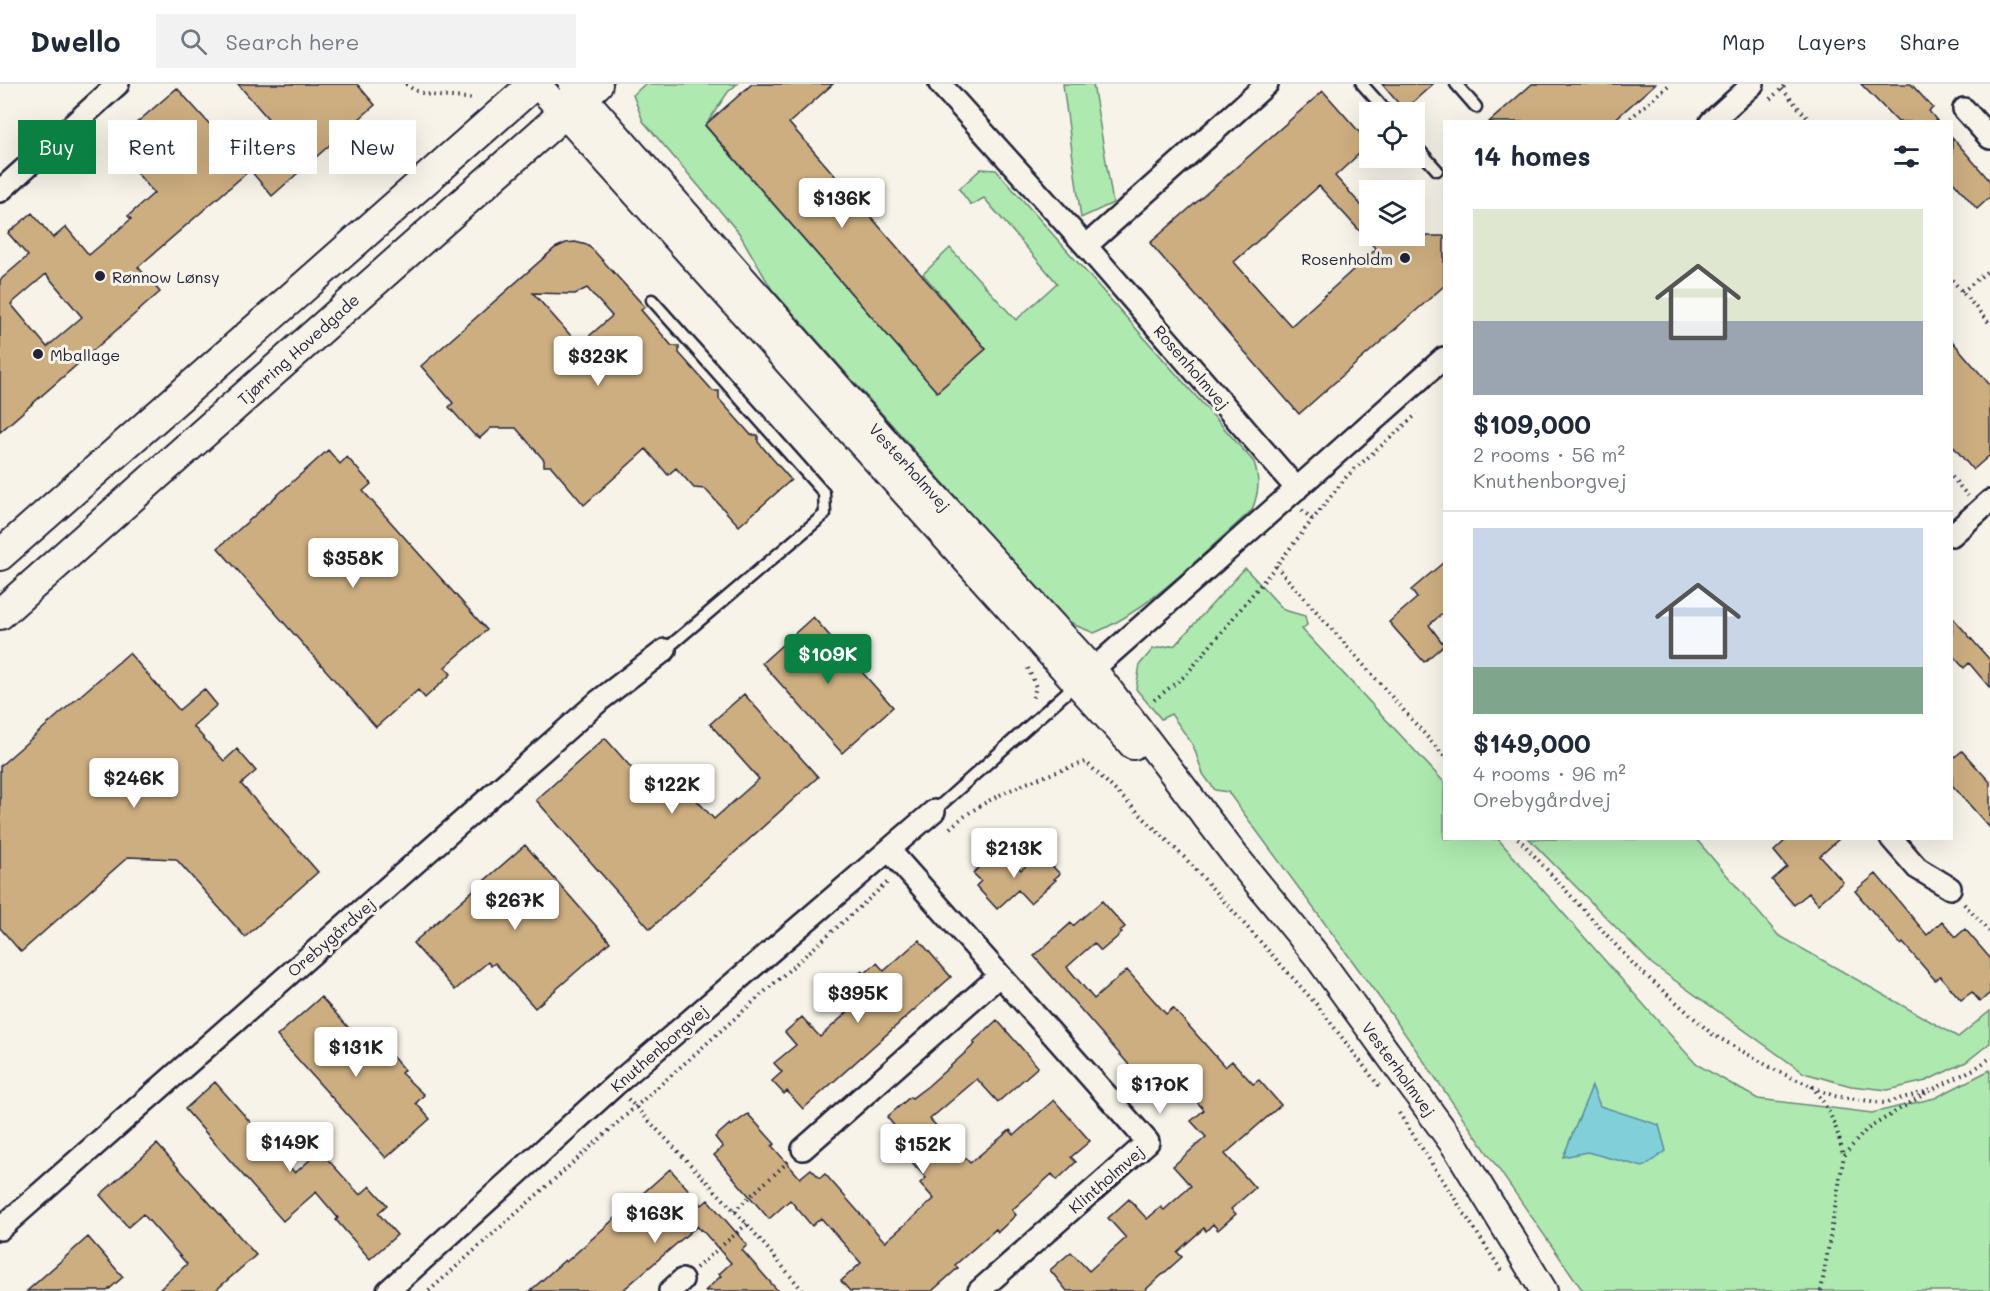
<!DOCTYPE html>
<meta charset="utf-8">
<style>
body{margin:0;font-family:Mali,sans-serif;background:#f2f2f3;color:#1f2937;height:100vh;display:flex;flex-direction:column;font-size:22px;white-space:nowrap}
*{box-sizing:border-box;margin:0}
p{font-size:20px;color:#747a83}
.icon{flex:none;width:33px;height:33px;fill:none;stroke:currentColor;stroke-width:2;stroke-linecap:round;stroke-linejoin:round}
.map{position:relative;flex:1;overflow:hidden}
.sheet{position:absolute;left:1443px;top:36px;width:510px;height:720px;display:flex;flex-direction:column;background:#fff;border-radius:0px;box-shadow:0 6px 24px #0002}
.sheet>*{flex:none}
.banner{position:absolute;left:18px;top:36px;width:570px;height:54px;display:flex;gap:12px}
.tools{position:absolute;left:1359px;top:18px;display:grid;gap:12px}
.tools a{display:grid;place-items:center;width:66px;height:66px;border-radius:0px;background:#fff;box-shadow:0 6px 24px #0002;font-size:30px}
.price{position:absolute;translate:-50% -51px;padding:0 14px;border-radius:6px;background:#fff;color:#222;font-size:20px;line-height:39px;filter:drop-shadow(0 2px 3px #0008)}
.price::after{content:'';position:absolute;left:50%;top:36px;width:18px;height:14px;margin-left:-9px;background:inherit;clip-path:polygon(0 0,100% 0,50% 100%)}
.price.on{background:#0b8043;color:#fff}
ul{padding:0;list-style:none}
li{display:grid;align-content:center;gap:12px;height:318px;padding:0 30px}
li+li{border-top:2px solid #e0e1e3}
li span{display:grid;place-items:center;height:186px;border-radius:0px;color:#555}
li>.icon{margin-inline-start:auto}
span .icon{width:108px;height:108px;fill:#fffc;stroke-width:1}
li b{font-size:26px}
h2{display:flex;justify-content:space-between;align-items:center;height:72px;padding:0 30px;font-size:26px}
.pill{padding:0 21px;border-radius:0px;background:#fff;box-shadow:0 6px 24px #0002;font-size:21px;line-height:54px}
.pill.on{background:#0b8043;color:#fff}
header{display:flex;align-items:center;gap:36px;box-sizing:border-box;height:84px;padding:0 30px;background:#fff;border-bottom:2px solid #e0e1e3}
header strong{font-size:28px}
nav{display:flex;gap:33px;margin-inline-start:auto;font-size:21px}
.search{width:420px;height:54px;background:#f2f2f3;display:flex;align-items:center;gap:15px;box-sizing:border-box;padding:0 21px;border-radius:0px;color:#747a83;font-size:22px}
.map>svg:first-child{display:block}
.green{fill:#aee9af;stroke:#688675;stroke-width:1.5}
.water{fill:#80d0da;stroke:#5a8a9a;stroke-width:1.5}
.building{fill:#cdae81;stroke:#22223b;stroke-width:1.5;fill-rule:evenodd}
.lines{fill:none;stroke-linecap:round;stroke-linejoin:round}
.service-casing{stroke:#22223b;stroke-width:15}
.minor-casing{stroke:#22223b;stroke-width:26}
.tertiary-casing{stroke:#22223b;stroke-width:30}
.secondary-casing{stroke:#22223b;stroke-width:34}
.path{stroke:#22223b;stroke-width:4;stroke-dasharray:1.5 4.5;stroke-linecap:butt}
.service{stroke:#f7f3e8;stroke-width:10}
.minor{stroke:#f7f3e8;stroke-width:21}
.tertiary{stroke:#f7f3e8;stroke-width:26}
.secondary{stroke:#f7f3e8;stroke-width:30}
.poi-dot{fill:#22223b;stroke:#f7f3e8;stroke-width:2}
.labels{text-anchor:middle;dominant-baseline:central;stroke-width:6;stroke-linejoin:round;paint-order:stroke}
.poi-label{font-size:16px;fill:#22223b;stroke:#f7f3e8;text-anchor:start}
.street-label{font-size:16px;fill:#22223b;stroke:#f7f3e8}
</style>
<header>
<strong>Dwello</strong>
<div class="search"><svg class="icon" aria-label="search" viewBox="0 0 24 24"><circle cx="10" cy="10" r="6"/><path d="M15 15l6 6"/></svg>Search here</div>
<nav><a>Map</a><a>Layers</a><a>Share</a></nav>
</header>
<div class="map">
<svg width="1990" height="1207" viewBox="0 0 1990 1207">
<rect width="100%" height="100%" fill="#f7f3e8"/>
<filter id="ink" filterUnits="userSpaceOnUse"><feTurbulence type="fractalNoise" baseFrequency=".0167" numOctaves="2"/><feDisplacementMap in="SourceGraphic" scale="12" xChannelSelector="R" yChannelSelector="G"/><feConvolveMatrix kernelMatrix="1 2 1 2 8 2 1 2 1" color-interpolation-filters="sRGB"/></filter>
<g filter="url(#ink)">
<path class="green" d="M 645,0 L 737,0 L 728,8 L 705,42 L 937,308 L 986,265 L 923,190 L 950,164 L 1016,236 L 1057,199 L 984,114 L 971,121 L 959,105 L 981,85 L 996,86 L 1254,378 C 1260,397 1259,408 1252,426 C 1208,465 1148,528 1094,549 L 1077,542 L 1059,530 L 771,204 L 739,149 L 643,37 L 633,11 Z
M 1063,0 L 1093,0 L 1113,119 L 1081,134 Z
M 1245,484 L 1284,526 L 1305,532 L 1307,541 L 1302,545 L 1444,698 L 1444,754 L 1498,755 L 1696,980 L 1758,1015 L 1872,1029 L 1935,1014 L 1990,986 L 1990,1207 L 1583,1207 L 1387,924 L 1228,708 L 1215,706 L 1203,690 L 1193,661 L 1171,630 L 1161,635 L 1136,605 L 1140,580 L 1153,565 L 1175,561 Z
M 1529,755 L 1696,755 L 1778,851 L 1958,953 L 1990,927 L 1990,959 L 1966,978 L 1926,997 L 1888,1006 L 1851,1002 L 1804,989 L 1652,880 Z"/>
<path class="water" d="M 1592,1002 L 1600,1022 L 1659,1041 L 1666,1067 L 1643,1083 L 1587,1068 L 1563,1073 Z"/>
<path class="building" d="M 238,0 L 357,0 L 375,21 L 272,112 L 250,86 L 138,183 L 160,208 L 0,348 L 0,196 L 28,172 L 8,149 L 32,129 L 53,154 L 66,143 L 89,171 L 131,135 L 128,132 L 154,109 L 112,60 L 177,4 L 242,76 L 277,45 ZM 46,190 L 82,233 L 47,263 L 11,220 Z
M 752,0 L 833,0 L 789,39 L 986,265 L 937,308 L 705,41 Z
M 1382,0 L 1433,0 L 1404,26 Z
M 1532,0 L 1655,0 L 1612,38 L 1489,38 Z
M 1861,0 L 1911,0 L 1933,24 L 1929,27 L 1938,38 L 1898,38 Z
M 1323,7 L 1370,60 L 1335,92 L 1370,131 L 1370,152 L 1444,152 L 1444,202 L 1299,330 L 1150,159 ZM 1319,102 L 1376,165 L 1291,242 L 1234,178 Z
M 1952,53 L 1990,97 L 1990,113 L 1977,125 L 1952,96 Z
M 575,158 L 587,161 L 594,167 L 645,223 L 641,226 L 672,262 L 679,262 L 679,269 L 713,307 L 719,307 L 719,315 L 751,351 L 758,351 L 758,358 L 791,396 L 739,442 L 705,405 L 694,404 L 676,384 L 668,391 L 646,365 L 584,421 L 551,382 L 544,382 L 544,376 L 516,344 L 491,344 L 480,354 L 476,351 L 475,352 L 449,323 L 453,319 L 421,282 L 555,164 L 566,159 ZM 587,204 L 612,232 L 579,261 L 533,209 L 575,210 Z
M 1952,257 L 1990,301 L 1990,371 L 1973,386 L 1952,361 Z
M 328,366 L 340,380 L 347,373 L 371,400 L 363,407 L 487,546 L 445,583 L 451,590 L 425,614 L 418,606 L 376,643 L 218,464 Z
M 1444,478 L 1444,528 L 1429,541 L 1444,561 L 1424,578 L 1389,538 L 1417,514 L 1411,506 Z
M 813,533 L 893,623 L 842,669 L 762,579 Z
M 1952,533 L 1990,576 L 1990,604 L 1969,579 L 1964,584 L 1952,571 Z
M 129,569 L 179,626 L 204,605 L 217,621 L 193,642 L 224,677 L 237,665 L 256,687 L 241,700 L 318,788 L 245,853 L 176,775 L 128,773 L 21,868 L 0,844 L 0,682 Z
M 744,610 L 818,693 L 650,845 L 536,716 L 605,654 L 659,715 L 679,697 L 714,735 L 759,695 L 710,640 Z
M 1962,667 L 1990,698 L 1990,744 L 1952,701 L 1952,675 Z
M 1788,754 L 1840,754 L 1820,772 L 1843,798 L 1818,820 L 1809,809 L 1794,821 L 1772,796 L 1787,783 L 1774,767 Z
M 525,761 L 610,858 L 535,924 L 495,879 L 491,882 L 488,878 L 455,906 L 413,859 Z
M 994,770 L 1002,778 L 1009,772 L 1021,786 L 1035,774 L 1041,780 L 1046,776 L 1060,790 L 1054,795 L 1056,796 L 1030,819 L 1018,806 L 997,825 L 976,802 L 981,797 L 973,789 Z
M 1876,790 L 1927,851 L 1942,837 L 1956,853 L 1965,845 L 1990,874 L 1990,909 L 1980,918 L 1972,908 L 1961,916 L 1940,892 L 1935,896 L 1903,859 L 1901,861 L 1855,807 Z
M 1102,817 L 1125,843 L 1120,847 L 1122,849 L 1101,867 L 1094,859 L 1067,883 L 1094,915 L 1127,886 L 1166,930 L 1173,924 L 1225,983 L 1232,977 L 1253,1000 L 1259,996 L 1281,1021 L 1225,1070 L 1255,1104 L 1231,1125 L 1236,1130 L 1218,1146 L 1213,1140 L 1206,1147 L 1204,1144 L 1177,1168 L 1182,1173 L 1144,1207 L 1067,1207 L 1050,1186 L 1071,1168 L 1089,1187 L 1126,1154 L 1108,1134 L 1129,1115 L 1147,1135 L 1161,1123 L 1164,1126 L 1191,1102 L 1173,1082 L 1206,1053 L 1191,1037 L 1204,1026 L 1171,988 L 1151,1006 L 1034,872 L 1071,839 L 1073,842 Z
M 919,856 L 951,893 L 803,1025 L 787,1007 L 784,1010 L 772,997 L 782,988 L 774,979 L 796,961 L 785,948 L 802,933 L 820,953 L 862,915 L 848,899 L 862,887 L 864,890 L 877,879 L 884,887 Z
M 321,913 L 382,981 L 392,972 L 404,986 L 401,989 L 424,1011 L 416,1019 L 430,1035 L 386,1074 L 277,952 Z
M 997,936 L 1038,983 L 998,1018 L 977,995 L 930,1035 L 970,1079 L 1010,1046 L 1014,1051 L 1054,1016 L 1090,1057 L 1071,1073 L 1076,1078 L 1057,1096 L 1052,1090 L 1012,1126 L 1016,1131 L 998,1148 L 996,1145 L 955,1181 L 958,1184 L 932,1207 L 850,1207 L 841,1197 L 861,1179 L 821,1134 L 812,1142 L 790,1116 L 769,1135 L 714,1071 L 723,1063 L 715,1053 L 730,1040 L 731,1042 L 748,1030 L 775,1060 L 772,1062 L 800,1094 L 811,1085 L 820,1094 L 825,1090 L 885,1158 L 934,1115 L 920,1099 L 926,1094 L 888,1051 L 896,1044 L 887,1033 L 910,1013 L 912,1014 L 928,1002 L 975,960 L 973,958 Z
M 215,998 L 295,1089 L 320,1067 L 360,1111 L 370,1102 L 387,1121 L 378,1129 L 397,1151 L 370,1175 L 336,1136 L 338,1134 L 316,1108 L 283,1137 L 185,1025 Z
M 157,1060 L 256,1171 L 215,1207 L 158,1207 L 187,1180 L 143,1130 L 128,1143 L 100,1111 Z
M 670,1085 L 702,1121 L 708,1116 L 747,1161 L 742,1166 L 778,1207 L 705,1207 L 721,1192 L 719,1190 L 731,1179 L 701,1145 L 700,1146 L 697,1142 L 622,1207 L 530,1207 L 565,1176 L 566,1178 Z
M 88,1153 L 123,1193 L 107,1207 L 27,1207 Z"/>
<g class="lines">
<g class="service-casing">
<path id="service" d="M 1362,0 L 1387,28
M 1456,0 L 1476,23
M 1414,60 L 1437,86
M 652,216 L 824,409 L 825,430 L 665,566
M 934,727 L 1076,600"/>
</g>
<g class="minor-casing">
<path id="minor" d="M 940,0 L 1086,162 L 1297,405
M 1964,25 L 1990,54
M 1711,38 L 1753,0
M 0,107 L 118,0
M 1086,162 L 1267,0
M 1952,451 L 1990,417
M 1081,596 L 1444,274
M 1891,754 L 1917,784 L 1950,804
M 889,766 L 1148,1058 L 979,1207
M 803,1065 L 1000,891
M 0,1145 L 600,616 L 665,566
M 388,1207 L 615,1001 L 934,727
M 670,1207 L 682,1196"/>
</g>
<g class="tertiary-casing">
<path id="tertiary" d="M 537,0 L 1133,662
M 572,0 L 906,380 L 1094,586 L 1237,774 L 1317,872 L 1457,1065 L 1544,1207"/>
</g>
<g class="secondary-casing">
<path id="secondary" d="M 0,471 L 534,0
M 0,530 L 597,0"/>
</g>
<path class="path" d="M 406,0 C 424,16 451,11 473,15
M 1782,5 L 1811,38
M 1770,15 L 1787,0
M 1626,38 L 1670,0
M 1952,196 L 1990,240
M 1962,208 L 1990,185
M 1952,393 L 1968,412
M 1302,426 L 1313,436
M 1276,482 L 1444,672
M 1028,584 L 1036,603 L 1032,616
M 1154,616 L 1186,591 L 1276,482 L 1347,392 L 1417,330
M 950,744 C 988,710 1038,694 1086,678 L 1187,776 L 1317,921 L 1379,1002
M 1518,754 L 1634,881 L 1712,950 L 1779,988 L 1834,1012 L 1884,1019 L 1932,1006 L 1976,984 L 1990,974
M 1964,820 L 1990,848
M 1812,1002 C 1830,1026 1837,1042 1843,1071
M 628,1015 L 747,1140 L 803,1207
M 1399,1029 L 1503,1189
M 734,1127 L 789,1077
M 696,1184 L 747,1140
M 429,1207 L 890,796
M 1821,1207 L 1844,1071 L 1866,1046 L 1926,1009"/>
<use href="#service" class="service"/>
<use href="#minor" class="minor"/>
<use href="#tertiary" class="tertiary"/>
<use href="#secondary" class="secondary"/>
</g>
</g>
<g class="poi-dot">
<circle cx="1405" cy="174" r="6"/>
<circle cx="100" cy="192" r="6"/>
<circle cx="38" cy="270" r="6"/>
</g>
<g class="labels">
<g class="poi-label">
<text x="1393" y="174" text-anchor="end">Rosenholdm</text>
<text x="112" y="192">Rønnow Lønsy</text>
<text x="50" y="270">Mballage</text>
</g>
<g class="street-label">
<text transform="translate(298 265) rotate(-42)">Tjørring Hovedgade</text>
<text transform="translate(1192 283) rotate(49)">Rosenholmvej</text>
<text transform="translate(910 383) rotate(48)">Vesterholmvej</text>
<text transform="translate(331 853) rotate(-41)">Orebygårdvej</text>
<text transform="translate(659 964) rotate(-41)">Knuthenborgvej</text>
<text transform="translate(1399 985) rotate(54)">Vesterholmvej</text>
<text transform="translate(1106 1095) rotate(-41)">Klintholmvej</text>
</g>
</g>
</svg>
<div class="tools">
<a><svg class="icon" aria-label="locate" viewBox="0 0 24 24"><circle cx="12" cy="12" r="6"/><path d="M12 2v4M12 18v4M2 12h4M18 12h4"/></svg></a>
<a><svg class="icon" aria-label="layers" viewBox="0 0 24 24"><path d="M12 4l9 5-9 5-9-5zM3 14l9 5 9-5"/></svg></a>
</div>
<b class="price" style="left:842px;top:145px">$136K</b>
<b class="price" style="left:598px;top:303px">$323K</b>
<b class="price" style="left:353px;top:505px">$358K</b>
<b class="price on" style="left:828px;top:601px">$109K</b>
<b class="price" style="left:134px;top:725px">$246K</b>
<b class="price" style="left:672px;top:731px">$122K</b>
<b class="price" style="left:1014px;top:795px">$213K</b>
<b class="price" style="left:515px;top:847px">$267K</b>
<b class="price" style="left:858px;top:940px">$395K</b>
<b class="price" style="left:356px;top:994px">$131K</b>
<b class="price" style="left:1160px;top:1031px">$170K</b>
<b class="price" style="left:290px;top:1089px">$149K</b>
<b class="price" style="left:923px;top:1091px">$152K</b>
<b class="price" style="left:655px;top:1160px">$163K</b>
<div class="banner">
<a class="pill on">Buy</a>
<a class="pill">Rent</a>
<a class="pill">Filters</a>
<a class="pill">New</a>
</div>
<section class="sheet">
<h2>14 homes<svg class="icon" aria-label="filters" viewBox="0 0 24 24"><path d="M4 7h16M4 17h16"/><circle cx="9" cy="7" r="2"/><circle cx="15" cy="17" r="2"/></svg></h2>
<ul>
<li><span style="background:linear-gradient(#dfe7d0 60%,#9aa5b1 0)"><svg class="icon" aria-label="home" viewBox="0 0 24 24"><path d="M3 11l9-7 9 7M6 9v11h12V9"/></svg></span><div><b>$109,000</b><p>2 rooms · 56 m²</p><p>Knuthenborgvej</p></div></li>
<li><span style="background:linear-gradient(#c9d6e8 75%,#7fa58c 0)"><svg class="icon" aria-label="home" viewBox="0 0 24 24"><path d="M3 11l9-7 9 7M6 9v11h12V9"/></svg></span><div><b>$149,000</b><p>4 rooms · 96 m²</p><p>Orebygårdvej</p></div></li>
</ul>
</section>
</div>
